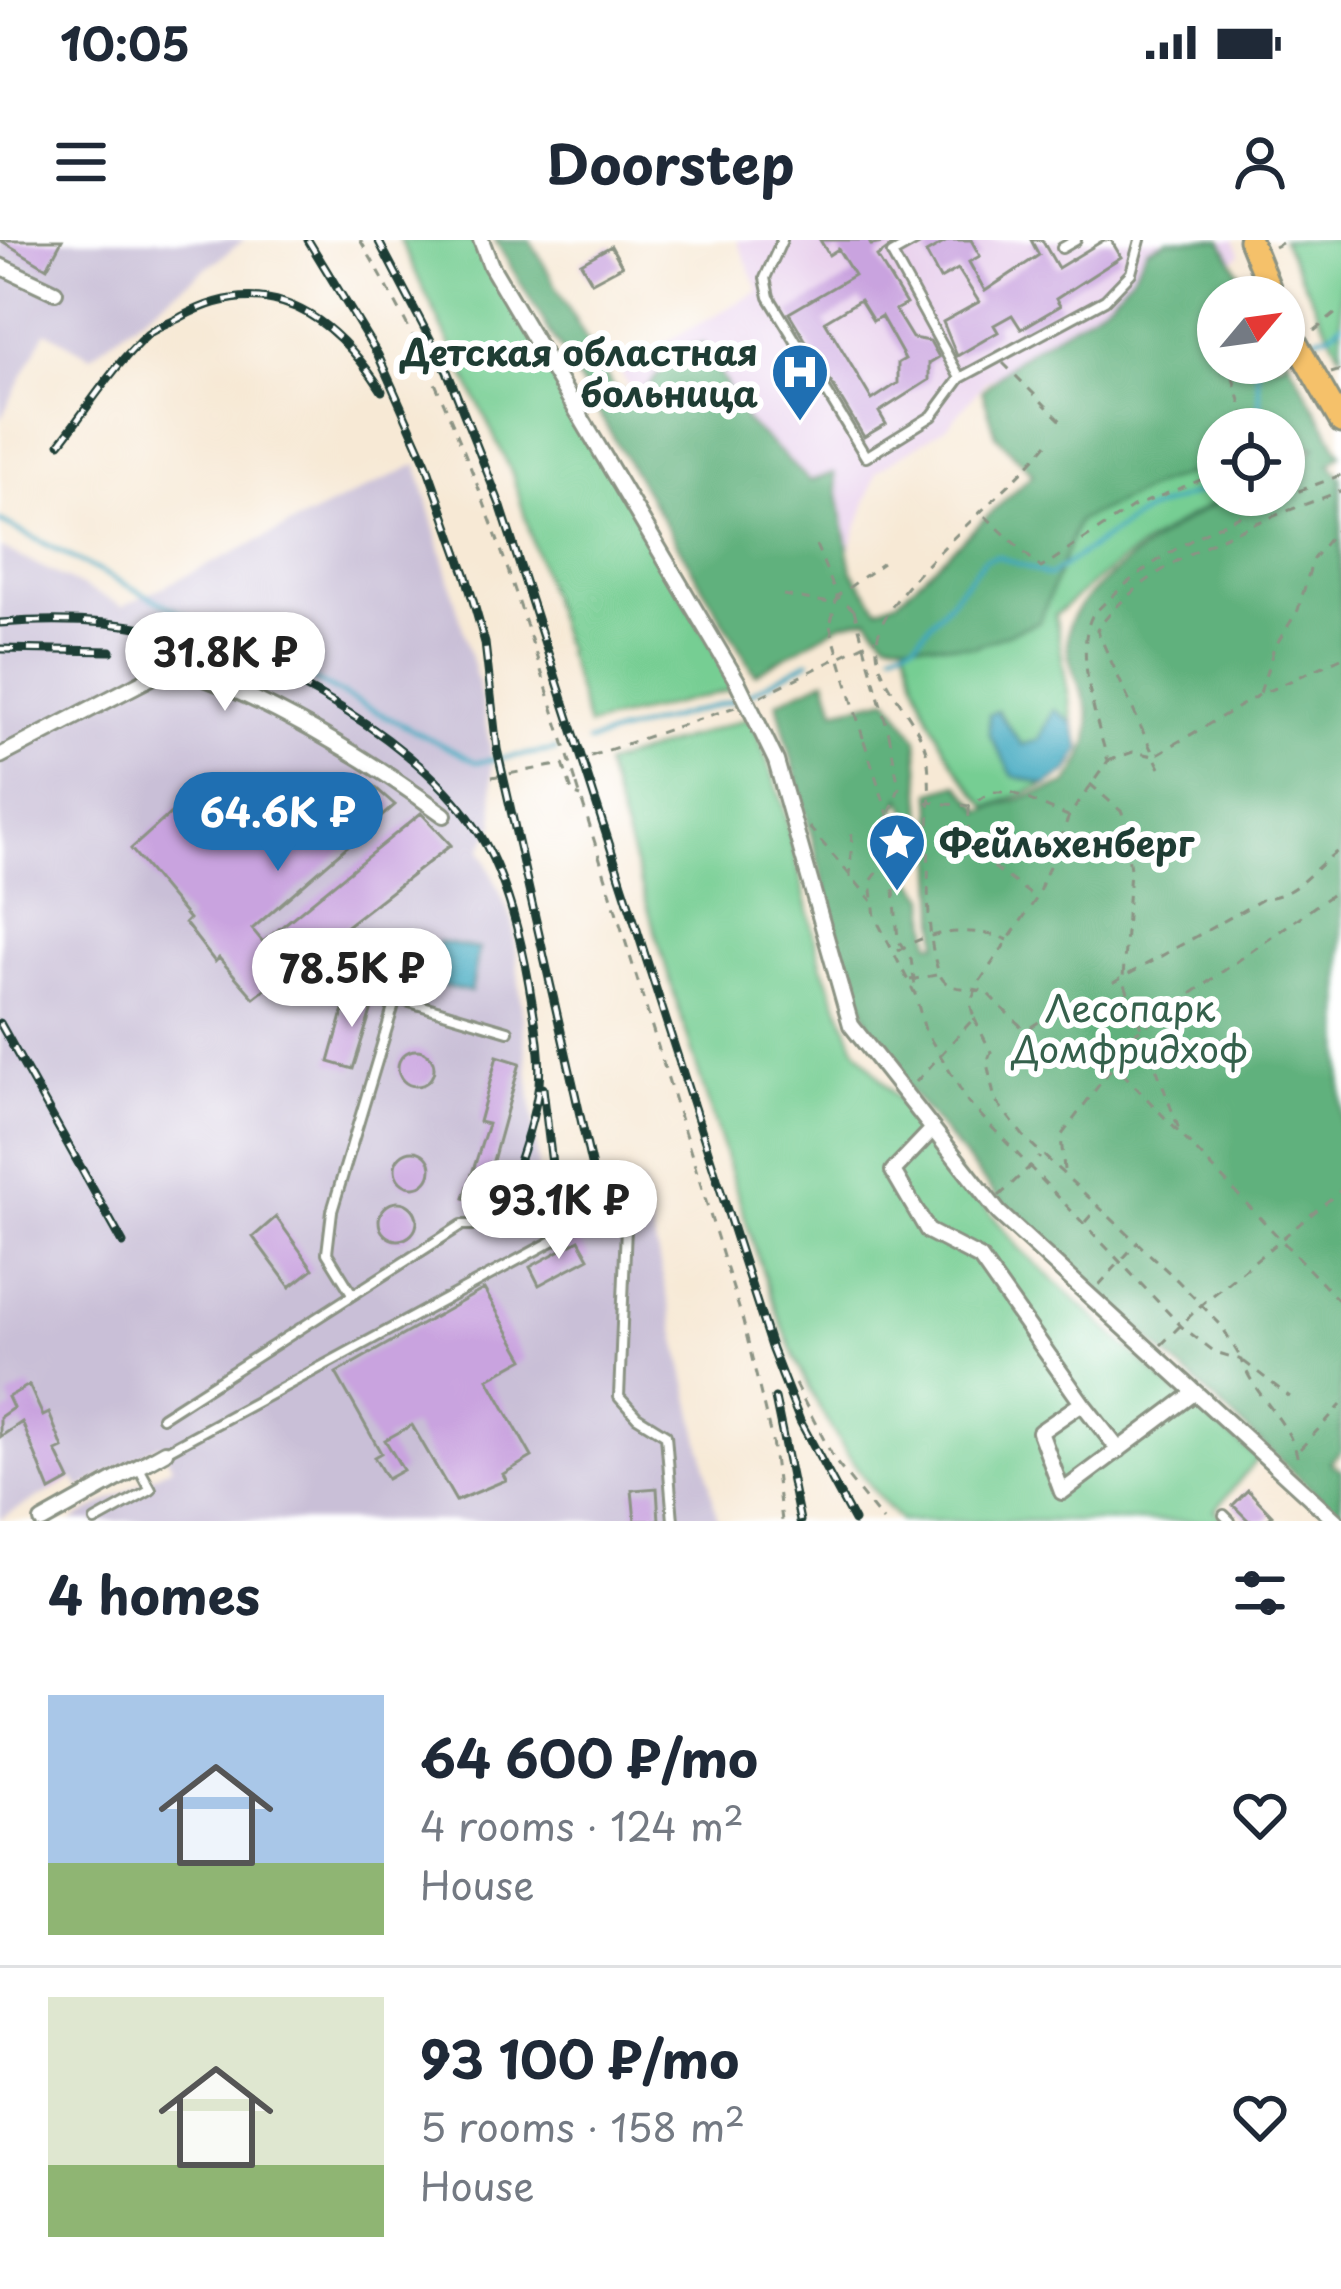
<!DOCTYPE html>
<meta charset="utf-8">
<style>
body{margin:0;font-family:"Playpen Sans",sans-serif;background:#f2f2f3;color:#1f2937;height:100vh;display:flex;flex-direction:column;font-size:45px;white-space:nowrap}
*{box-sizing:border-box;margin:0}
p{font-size:39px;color:#747a83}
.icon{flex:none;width:66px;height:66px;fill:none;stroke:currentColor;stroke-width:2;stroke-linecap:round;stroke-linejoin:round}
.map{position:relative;height:1281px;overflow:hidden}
.panel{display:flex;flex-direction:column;background:#fff;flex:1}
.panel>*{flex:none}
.needle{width:78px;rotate:61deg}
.controls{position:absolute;left:1197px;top:36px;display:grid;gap:24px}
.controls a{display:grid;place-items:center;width:108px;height:108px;border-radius:50%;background:#fff;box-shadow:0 3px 9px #0004;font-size:60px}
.price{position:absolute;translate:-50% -102px;padding:0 27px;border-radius:42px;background:#fff;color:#222;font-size:39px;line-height:78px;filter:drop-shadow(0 3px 6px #0008)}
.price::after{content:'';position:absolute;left:50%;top:72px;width:36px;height:27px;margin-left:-18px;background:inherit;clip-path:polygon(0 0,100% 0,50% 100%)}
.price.current{background:#1f6fb2;color:#fff}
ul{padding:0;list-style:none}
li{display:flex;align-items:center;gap:36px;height:300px;padding:0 48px}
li+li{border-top:3px solid #e0e1e3}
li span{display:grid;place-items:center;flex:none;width:336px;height:240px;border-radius:0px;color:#555}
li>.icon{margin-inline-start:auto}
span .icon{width:144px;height:144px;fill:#fffc;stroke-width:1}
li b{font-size:51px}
h2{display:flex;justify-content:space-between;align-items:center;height:144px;padding:0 48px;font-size:51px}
.status{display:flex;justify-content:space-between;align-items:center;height:84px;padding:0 60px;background:#fff;direction:ltr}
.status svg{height:33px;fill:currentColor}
header{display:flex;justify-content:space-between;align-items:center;height:156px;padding:0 48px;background:#fff;font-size:54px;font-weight:700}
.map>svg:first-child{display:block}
.built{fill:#e9d1ed}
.industrial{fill:#c9bfd7}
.green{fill:#76ce93;stroke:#4a8664;stroke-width:3}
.forest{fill:#60b17d;stroke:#407758;stroke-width:3}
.water{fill:#40a8c0;stroke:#30727a;stroke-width:3}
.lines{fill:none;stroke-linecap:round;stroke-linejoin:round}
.stream{stroke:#40a8c0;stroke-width:4.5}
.building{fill:#c9a3df;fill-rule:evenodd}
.lane-casing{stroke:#8b9384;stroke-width:14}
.street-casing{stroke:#8b9384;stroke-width:20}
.primary-casing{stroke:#8b9384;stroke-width:27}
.path{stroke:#8b9384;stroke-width:3;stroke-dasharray:9 9;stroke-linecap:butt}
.lane{stroke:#fff;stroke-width:8}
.street{stroke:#fff;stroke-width:14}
.primary{stroke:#f5c16b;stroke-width:21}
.rail-casing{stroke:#1f3d34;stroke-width:9}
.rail{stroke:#fff;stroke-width:4.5;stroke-dasharray:14;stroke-linecap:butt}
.primary-bridge-casing{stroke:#8b9384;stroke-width:27;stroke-linecap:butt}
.path-bridge{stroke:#8b9384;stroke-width:3;stroke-dasharray:9 9;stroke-linecap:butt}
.primary-bridge{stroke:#f5c16b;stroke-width:21}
.labels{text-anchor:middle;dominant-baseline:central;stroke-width:12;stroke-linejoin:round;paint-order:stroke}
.poi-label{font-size:36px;font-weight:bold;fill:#1f3d34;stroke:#fff;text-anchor:end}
.park-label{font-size:36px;fill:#35614c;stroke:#fff}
</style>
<div class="status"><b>10:05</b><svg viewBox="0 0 49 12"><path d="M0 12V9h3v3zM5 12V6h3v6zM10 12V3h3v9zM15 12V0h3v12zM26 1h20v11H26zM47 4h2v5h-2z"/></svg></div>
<header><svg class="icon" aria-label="menu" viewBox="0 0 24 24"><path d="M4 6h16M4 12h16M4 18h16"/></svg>Doorstep<svg class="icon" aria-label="person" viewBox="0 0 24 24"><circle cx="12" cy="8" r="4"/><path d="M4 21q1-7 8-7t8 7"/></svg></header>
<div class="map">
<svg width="1341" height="1281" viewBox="0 0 1341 1281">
<rect width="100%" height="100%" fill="#fff"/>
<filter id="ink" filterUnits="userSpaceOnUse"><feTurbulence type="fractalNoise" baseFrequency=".00833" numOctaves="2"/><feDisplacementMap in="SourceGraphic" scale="24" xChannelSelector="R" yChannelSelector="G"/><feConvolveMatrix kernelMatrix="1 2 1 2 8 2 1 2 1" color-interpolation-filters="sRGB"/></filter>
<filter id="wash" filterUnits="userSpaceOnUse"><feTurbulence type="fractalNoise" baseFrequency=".004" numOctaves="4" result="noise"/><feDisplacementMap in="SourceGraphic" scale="48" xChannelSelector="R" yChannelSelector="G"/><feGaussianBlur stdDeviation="2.7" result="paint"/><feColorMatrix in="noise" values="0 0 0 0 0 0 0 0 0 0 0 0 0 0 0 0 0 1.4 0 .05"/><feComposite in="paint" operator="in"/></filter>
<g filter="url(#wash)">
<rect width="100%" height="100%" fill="#f7e9d5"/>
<path class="built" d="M 737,0 L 1234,0 L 1240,15 L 1147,98 L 1041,171 L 1002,132 L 985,142 L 948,186 L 877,231 L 848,314 L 757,366 L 618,128 L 759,51 Z"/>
<path class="industrial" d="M 0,0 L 244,0 L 90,116 L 46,91 L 0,180 Z
M 417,224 L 478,443 L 490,506 L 495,585 L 481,609 L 513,682 L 539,936 L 642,944 L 718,1281 L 71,1281 L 172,1226 L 160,1204 L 80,1249 L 74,1238 L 0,1279 L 0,307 L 123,366 Z"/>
<path class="green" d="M 400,0 L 474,0 L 738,448 L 588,486 L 512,233 Z
M 1282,0 L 1341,0 L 1341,116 Z
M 1218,123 L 1315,199 L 1284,228 L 1284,189 L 1218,189 L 1218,255 L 1229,255 C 1166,285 1108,329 1055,375 L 1073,483 L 1054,469 L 1039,501 L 1021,505 L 998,471 L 1031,541 L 1046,545 L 988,567 C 940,516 911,445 900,376 Z
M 751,477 L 781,558 L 821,723 L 855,807 L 1019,1008 L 1183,1159 L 1258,1218 L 1215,1270 L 1225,1281 L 900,1281 C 800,1174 768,1048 724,912 C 682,784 644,654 605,525 Z"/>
<path class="forest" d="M 495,0 L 530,0 L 614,149 L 635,156 C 655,144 665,123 682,106 L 704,104 L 745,180 L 810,241 L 834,233 L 852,331 L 878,368 L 898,360 L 1033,234 L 996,195 L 982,150 C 996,140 1005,128 1018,119 C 1069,81 1119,72 1147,9 L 1169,0 L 1221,0 L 1252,57 L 1218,57 L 1218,123 L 1284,123 L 1284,112 L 1341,214 L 1330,224 L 1341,237 L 1341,1210 L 1330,1222 L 1341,1230 L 1341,1277 L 1002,963 L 899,838 L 875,800 L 840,706 L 777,462 L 826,439 L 835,470 L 889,458 L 917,499 L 925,603 L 922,605 L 901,557 L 892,579 L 902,604 L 899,621 L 927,657 L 930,703 L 938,703 L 932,552 L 958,544 L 982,571 L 1067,544 C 1123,466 1056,444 1069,385 C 1078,349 1201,264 1237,255 C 1251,252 1270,255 1284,255 L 1284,231 L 1316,207 L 1284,204 L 1284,189 L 1218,189 L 1218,224 L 1163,242 L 1078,281 L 1040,381 L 974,407 L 887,399 L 868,378 L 843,383 L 755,434 Z"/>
<path class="water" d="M 1054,469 L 1073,483 L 1081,509 L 1068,532 L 1046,545 L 1013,536 L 989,494 L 989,475 L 997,471 L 1022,505 L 1039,500 Z
M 438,702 L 479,709 L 471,752 L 429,743 Z"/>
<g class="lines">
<path class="stream" d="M 1304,101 L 1331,93 L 1341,83
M 1256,123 L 1262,189
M 0,281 L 476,522 L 556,510
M 893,410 L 916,401 L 985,319 L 997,316 L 1049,336 L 1144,272 L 1218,245
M 588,502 L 741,458 L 809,421"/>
</g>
<g id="blocks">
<path class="building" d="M 0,0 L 62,0 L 47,28 Z
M 820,0 L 868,0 L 871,5 L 900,0 L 877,17 L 906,64 L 895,70 L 912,98 L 930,101 L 939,117 L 929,123 L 929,140 L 879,172 L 886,184 L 864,197 L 789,73 L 854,35 L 838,9 L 829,15 ZM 860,60 L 873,81 L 881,76 L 905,119 L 898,123 L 898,143 L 872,160 L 825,81 Z
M 949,0 L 971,0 L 980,16 L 969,22 L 985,51 L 1039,15 L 1031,0 L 1042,0 L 1058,28 L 1104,0 L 1111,0 L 1121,17 L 1056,59 L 1060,66 L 1021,89 L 1012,75 L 994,85 L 998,92 L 957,116 L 943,82 L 979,62 L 958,29 L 940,39 L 926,13 Z
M 611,6 L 622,26 L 592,42 L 581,23 Z
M 360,534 L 395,565 L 252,689 L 263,702 L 421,573 L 451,605 L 254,758 L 219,718 L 215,722 L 185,683 L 189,679 L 131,609 L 190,556 L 217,588 L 271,543 L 304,582 Z
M 349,751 L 375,758 L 353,829 L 329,822 Z
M398 828a18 18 0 1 1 36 0a18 18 0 1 1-36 0Z
M 497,816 L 520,823 L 481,964 L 464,958 L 488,884 L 479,882 Z
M395 929a18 18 0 1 1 36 0a18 18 0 1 1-36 0Z
M379 981a19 19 0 1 1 38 0a19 19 0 1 1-38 0Z
M 276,977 L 313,1029 L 290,1047 L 253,997 Z
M 579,1000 L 589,1018 L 539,1045 L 530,1027 Z
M 484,1049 L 524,1119 L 488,1139 L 532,1217 L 503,1234 L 506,1240 L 456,1261 L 412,1185 L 385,1200 L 403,1230 L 387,1239 L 374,1217 L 381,1213 L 336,1133 Z
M 29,1145 L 43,1176 L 49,1173 L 63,1208 L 56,1211 L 70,1240 L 50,1251 L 22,1182 L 0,1197 L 0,1177 L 13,1168 L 8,1157 Z
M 657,1248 L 659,1281 L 635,1281 L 632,1250 Z
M 1248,1250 L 1272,1275 L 1266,1281 L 1249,1281 L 1233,1265 Z"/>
</g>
</g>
<g filter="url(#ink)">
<use href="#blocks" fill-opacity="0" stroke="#8b9384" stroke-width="3"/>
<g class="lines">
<g class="lane-casing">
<path id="lane" d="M 782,0 L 765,38 L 769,57 L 866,217 L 932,176 L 960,138 L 1105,60 L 1131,33 L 1140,0
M 917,0 L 892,14 L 960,138
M 1062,8 L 1076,0
M 351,1052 L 327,1013 L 332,971 L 396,758 L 508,791
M 162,1177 L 462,985 L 498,985 L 609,963 L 626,987 L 619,1157 L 637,1177 L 666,1195 L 673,1281
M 166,1211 L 560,997
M 1224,1275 L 1230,1281
M 95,1281 L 151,1250 L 139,1228"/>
</g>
<g class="street-casing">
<path id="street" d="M 481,0 L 491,26 L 737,441 L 776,521 L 851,785 L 999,973 L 1336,1281
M 0,26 L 55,52
M 0,516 L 171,427 C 256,450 373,522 444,575
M 931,891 L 893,931 L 928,991 L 980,1018 L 1082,1163 L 1040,1192 L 1062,1252 L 1194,1153
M 1082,1163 L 1119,1210
M 42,1281 L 165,1212"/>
</g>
<g class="primary-casing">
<path id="primary" d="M 1250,0 L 1273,57
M 1305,119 L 1341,182"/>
</g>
<path class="path" d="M 360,0 C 458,161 512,338 568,516
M 1274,7 L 1288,0
M 1314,91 L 1341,69
M 1003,123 L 1065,185
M 1237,123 L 1230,129 L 1249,189
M 1331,133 L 1341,130
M 1047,204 C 1007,255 889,344 878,396 C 868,441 924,478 928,522 C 934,582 919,678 939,733 C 947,754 969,745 986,752 C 1019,784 1053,827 1104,815 L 1113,823 L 1341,1063
M 985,276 L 1041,328 L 1133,267 L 1218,233
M 816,305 L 837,356 L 830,386
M 783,355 L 831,363
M 854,370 L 837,356 L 883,323
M 1260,453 L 1274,408 L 1298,370 L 1313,319 L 1340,285 L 1341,261
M 761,456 L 875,399
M 889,494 L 899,548 L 889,576
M 864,501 L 898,605 L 871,641 L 875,677 L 915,754 L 925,790 L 968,862 L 1182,1087 L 1215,1112 L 1242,1120 C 1254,1158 1298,1188 1298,1226
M 591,516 L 735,467
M 1108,521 L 1133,512 L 1154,516 L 1097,390 C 1150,316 1259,282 1341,251
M 1160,528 L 1154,516 L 1259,455 L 1341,418
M 492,537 L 563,524 L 573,554 L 581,557
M 1090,544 L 1122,572 L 1130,629 L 1123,739 L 1180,892
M 577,545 L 743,1081 L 772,1201 L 782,1281
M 926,562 L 969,566 L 992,552 L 1011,552 L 1068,576
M 969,568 L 968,608 L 1034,657
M 809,587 L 872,661
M 899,606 L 928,620
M 850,638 L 852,588
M 894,649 L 898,700 L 911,719 L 916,753
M 898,711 C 928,690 973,686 1008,700
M 910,740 L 936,735
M 1113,743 L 1265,658 C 1300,655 1312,627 1341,609
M 974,778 L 991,812 L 987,823 L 995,860 L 1025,898 L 1175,1038 L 1221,1085 L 1242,1120 L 1290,1157
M 1031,787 L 1065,765
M 1104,815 L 1118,804
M 916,842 L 974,778 L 970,763 L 980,741 L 1036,659 L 1069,576 L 1108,521 C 1097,483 1074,411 1092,376 C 1159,304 1251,269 1341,235
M 1064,930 L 1061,896 L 1122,814 L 1120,804 L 1341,648
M 999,956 L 1040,917
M 1085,982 L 1097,968
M 1099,1045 L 1137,1003
M 1161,1105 L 1201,1065 L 1341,950
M 795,1144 L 835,1221 L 883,1281
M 1300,1209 L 1341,1165"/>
<use href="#lane" class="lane"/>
<use href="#street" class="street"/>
<use href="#primary" class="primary"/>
<g class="rail-casing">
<path id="rail" d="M 308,0 L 378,115 L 426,223 L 466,336 L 485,403 L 497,509 L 594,937
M 378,0 L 447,131 L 501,267 L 772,1110 L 800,1181 L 854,1281
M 60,203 C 87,169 115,123 148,94 C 157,87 171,83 181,77 C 269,29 333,75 382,151
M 0,383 C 51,379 104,380 155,390 C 264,411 432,505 486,605 C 508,646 521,699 529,744 C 534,776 542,812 539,844 C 533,891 511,940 498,985
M 0,409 L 111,411
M 0,783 L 123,1003
M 543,848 L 553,933
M 775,1158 L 800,1281"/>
</g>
<use href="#rail" class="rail"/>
<g class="primary-bridge-casing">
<path id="primary-bridge" d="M 1288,89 L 1305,119"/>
</g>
<path class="path-bridge" d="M 854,370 L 889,494
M 830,386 L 864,501
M 568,516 L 577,545"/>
<use href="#primary-bridge" class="primary-bridge"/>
</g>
</g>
<defs>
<g id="hospital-pin" transform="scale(3)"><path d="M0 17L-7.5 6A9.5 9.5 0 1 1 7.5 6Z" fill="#1f6fb2" stroke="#fff"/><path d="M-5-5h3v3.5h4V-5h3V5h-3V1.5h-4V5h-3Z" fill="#fff"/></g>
<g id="sight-pin" transform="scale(3)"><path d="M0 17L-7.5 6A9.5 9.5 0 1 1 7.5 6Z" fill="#1f6fb2" stroke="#fff"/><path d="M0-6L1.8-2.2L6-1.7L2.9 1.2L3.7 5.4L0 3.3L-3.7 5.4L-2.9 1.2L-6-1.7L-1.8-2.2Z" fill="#fff"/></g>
</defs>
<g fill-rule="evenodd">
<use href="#hospital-pin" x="800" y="132"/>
<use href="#sight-pin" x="897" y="602"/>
</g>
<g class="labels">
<g class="poi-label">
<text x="758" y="111">Детская областная<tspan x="758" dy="41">больница</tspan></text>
<text x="939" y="602" text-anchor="start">Фейльхенберг</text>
</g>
<g class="park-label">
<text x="1130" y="767">Лесопарк<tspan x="1130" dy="41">Домфридхоф</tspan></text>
</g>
</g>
</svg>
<div class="controls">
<a><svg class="needle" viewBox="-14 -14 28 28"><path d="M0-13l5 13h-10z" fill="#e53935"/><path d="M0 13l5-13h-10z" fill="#747a83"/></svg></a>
<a><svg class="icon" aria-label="locate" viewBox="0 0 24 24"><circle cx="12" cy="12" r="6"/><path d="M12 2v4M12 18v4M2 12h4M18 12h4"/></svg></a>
</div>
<b class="price" style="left:225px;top:474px">31.8K ₽</b>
<b class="price current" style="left:278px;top:634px">64.6K ₽</b>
<b class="price" style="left:352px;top:790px">78.5K ₽</b>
<b class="price" style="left:559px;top:1022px">93.1K ₽</b>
</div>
<section class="panel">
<h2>4 homes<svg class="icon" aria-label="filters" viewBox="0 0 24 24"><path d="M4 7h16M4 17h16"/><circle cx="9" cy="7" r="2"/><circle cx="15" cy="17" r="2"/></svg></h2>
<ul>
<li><span style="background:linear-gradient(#a9c7e8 70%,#8fb573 0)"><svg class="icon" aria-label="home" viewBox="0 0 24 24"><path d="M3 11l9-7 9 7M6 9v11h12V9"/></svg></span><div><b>64 600 ₽/mo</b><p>4 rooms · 124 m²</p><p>House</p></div><svg class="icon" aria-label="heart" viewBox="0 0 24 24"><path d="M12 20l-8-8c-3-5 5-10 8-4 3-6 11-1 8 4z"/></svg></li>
<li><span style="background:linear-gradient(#dfe7d0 70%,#8fb573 0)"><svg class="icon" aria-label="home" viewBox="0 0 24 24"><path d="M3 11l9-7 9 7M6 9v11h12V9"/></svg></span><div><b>93 100 ₽/mo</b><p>5 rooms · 158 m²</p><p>House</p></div><svg class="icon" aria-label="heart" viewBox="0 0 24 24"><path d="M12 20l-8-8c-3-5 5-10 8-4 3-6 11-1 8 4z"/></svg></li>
</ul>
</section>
